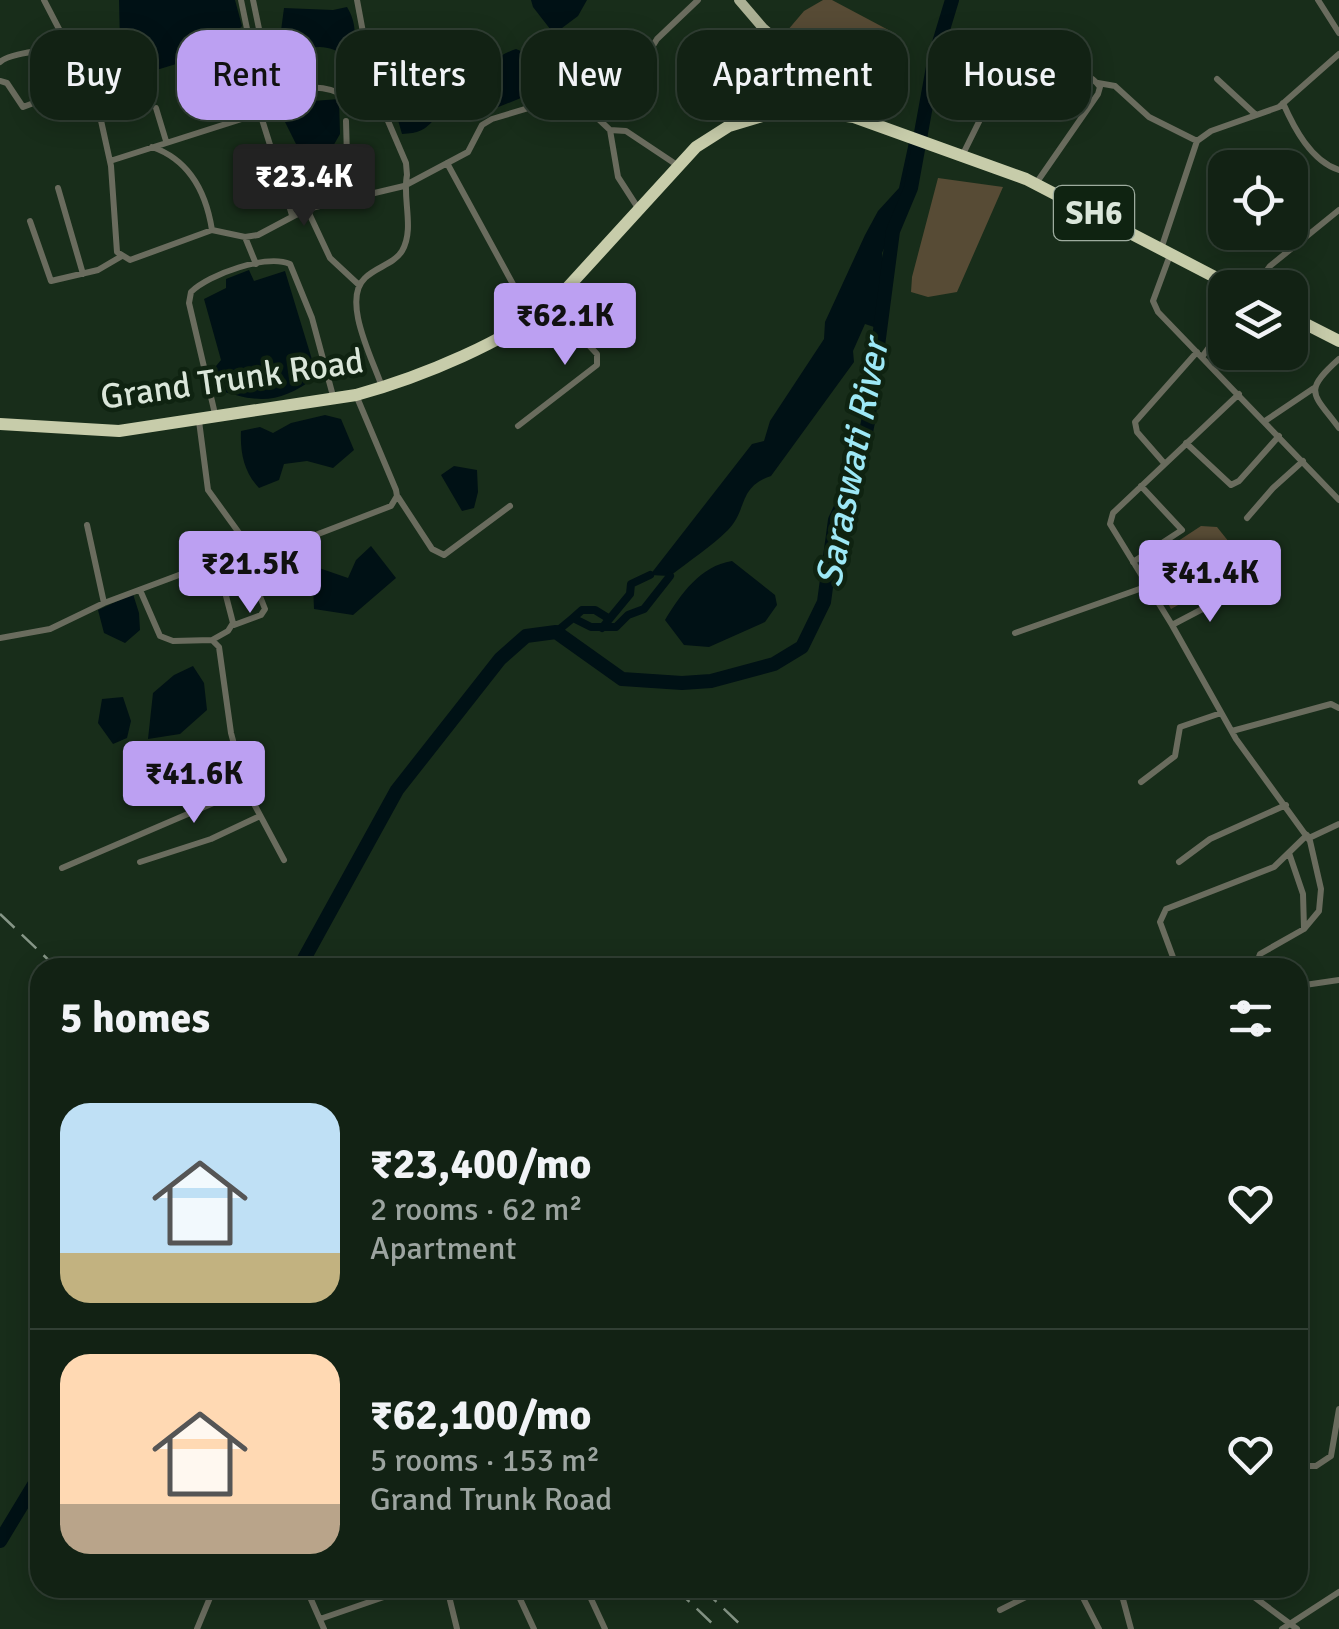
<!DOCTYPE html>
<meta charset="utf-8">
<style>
body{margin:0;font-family:Signika,sans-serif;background:#1f2f22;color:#f1f3f6;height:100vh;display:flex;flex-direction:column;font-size:38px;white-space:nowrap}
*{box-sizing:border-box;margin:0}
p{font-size:32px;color:#9ca4a0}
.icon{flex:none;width:55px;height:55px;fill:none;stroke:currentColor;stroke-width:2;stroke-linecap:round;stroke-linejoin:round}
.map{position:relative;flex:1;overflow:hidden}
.side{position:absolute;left:30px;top:958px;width:1278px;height:640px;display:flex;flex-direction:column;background:#122214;border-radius:30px;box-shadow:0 5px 25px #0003,0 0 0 2px #313f34}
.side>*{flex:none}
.top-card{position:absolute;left:30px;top:30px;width:1280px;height:90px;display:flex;gap:20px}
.controls{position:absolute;left:1208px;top:150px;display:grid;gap:20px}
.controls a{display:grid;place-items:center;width:100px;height:100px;border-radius:20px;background:#122214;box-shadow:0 5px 25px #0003,0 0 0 2px #313f34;font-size:50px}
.price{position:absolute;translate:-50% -85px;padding:0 22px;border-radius:10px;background:#bca0f2;color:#111;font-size:32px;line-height:65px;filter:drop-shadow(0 2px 5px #0008)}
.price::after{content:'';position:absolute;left:50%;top:60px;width:30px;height:22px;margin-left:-15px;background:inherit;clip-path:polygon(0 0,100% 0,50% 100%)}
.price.selected{background:#222;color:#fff}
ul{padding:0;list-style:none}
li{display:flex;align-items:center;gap:30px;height:250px;padding:0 30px}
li+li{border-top:2px solid #313f34}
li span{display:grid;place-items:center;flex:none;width:280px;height:200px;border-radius:30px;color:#555}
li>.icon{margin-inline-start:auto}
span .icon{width:120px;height:120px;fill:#fffc;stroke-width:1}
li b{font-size:42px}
h2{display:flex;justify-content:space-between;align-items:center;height:120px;padding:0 30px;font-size:42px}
.chip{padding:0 35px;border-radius:30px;background:#122214;box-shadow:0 5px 25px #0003,0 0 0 2px #313f34;font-size:35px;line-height:90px}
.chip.selected{background:#bca0f2;color:#111}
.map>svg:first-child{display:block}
.green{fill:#574b35}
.water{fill:#001115}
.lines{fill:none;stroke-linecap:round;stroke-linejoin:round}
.canal{stroke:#001115;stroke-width:8}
.river{stroke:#001115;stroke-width:14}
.street{stroke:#6a6c5e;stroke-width:6}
.primary{stroke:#acb195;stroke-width:10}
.highway{stroke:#c7ccaa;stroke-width:12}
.rail{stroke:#869687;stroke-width:2.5;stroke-dasharray:20 10;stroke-linecap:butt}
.labels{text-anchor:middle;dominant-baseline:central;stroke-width:9;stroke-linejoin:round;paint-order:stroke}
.shield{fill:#0f2311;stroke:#9dac9e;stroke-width:2.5}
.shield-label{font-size:32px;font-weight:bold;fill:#dae6da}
.street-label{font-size:35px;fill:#dae6da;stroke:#0f2311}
.water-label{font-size:38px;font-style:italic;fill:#9de8f6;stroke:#0f2311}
</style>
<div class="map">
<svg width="1339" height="1629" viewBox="0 0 1339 1629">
<rect width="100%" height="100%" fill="#182d1a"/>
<path class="green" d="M 823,0 L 832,0 L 896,34 L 899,75 L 884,94 L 833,74 L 814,63 L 787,31 L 804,11 Z
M 938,178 L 1003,187 L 957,292 L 928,297 L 911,292 L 912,277 Z
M 1201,526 L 1217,527 L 1241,557 L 1212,586 L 1171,609 L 1146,562 Z"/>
<path class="water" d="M 119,0 L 235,0 L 242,26 L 219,51 L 130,78 L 120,44 Z
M 531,0 L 587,0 L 578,16 L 554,34 L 533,7 Z
M 347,7 C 358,25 355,40 351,59 C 323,41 313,45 284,59 L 279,46 L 284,8 L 333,10 Z
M 516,49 C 536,57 542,67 543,89 L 496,108 L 483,83 C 489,64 496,56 516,49 Z
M 402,95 L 419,99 L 435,118 C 425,131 418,133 402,134 L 393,103 Z
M 339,99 L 340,134 L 332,148 L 300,152 L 284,120 L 299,116 L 300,102 Z
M 909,142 L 919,145 L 911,188 L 882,253 L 887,281 L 880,329 L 865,324 L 853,351 L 854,362 L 771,476 C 738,487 748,509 728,530 C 711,547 689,561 670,576 L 650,575 L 752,444 L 764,441 L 770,421 L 824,339 L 825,322 L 865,235 L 878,211 L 899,188 Z
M 249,270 L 254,281 L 285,271 L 317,376 C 280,404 259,404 216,389 L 211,372 L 221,360 L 204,299 L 226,288 L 226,279 Z
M 325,415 L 341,419 L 354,450 L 333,468 L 307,461 L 284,464 L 279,480 L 259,488 C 244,472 240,453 241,431 L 260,427 L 273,433 L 291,423 Z
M 454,466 L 477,470 L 478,492 L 474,508 L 462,511 L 441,475 Z
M 371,546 L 396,578 L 353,615 L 314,609 L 313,586 L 319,568 L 348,578 L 356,560 Z
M 732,561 L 775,595 L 777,605 L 765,622 L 709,647 L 684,645 L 665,620 C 681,594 700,566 732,561 Z
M 133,594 L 139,613 L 140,630 L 125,643 L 104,633 L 98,610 Z
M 193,666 L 204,683 L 207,710 L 180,734 L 148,739 L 153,693 L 174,675 Z
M 123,697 L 131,721 L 127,738 L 113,744 L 98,723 L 102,699 Z"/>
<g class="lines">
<path class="canal" d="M 573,618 L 582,610 L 595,610 L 608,618
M 602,628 L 630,594 L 631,584 L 650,575
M 556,632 L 573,618 L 591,627 L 616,627 L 628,615 L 644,609 L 670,576"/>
<path class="river" d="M 299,968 L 397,790 L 500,659 L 526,636 L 556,632 L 622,679 L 682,683 L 711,681 L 774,664 L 802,647 L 824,602 L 835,520 L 858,471 L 868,422 L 893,231 L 911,188 L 935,56 L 952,0
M 0,1541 L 40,1475"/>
<path class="street" d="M 44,0 L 87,83
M 241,0 L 258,82 L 260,113 L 292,215
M 253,0 L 273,96
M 357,0 L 373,86 L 406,163 L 407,175 C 402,198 415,229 402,251 C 394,264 376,267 365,278 C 341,300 373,360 382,387
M 1318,0 L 1339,33
M 1006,37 C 1016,47 1026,57 1039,63 C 1060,71 1085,66 1100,87 L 1098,94 L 1037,182
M 0,62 C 11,52 49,51 67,46
M 1217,79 L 1256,115
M 0,81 L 7,83 L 23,107 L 87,83 L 100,116 L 111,166 L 117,252 L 130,260 L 212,230 L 245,237 L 258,235 L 307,209 L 404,186 L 468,152 L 482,125 L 492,119 L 609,84 L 651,49 L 657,39 L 698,0
M 1098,83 L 1115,86 L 1149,117 L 1197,141
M 572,94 L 610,130 L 618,177 L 638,208
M 258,100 C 291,91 318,78 348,98 L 375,92
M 1283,103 C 1294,128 1311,161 1339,170
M 156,108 L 166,141
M 346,121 L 347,157 L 365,195
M 610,130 L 626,131 L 677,165
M 152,147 C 190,160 206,192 212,230
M 963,154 L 1016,47
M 110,161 L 260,113
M 447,163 L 532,319
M 58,188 L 83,274
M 307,209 L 330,258 L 359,285
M 30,221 L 51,281 L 98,270 L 122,256
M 245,237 L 256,264
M 1161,249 L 1197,141 L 1211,131 L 1279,107 L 1339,54
M 1170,255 L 1153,301 L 1158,312 L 1339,500
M 1254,288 L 1270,266 L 1339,210
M 1202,357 L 1225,325
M 1339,359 C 1302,392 1313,393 1339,428
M 1239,394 L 1113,513 L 1110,524 L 1172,625 L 1236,739 L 1310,841 L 1321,889 L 1319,911 L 1304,929 L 1260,954 L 1255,968
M 215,414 L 189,303 L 191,292 C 209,274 267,254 290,264 L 312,318 L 333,396
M 199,421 L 208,490 L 263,566
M 1265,421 L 1314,388
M 518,426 L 597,365 L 597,354 L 552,306
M 1186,443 L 1231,485 L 1239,481 L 1279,436
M 1164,463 L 1137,432 L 1135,422 L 1197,352
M 398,497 L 432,549 L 444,555 L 510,506
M 1247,518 L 1273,488 L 1303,461
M 87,525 L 104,603
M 1133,562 L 1182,530 L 1141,486
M 234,625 L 261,615 L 265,609 L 250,571
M 1172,625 L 1231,594
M 1015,633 L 1148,586
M 0,638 L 50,629 L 104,603 L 187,572 L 227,562 L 243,570 L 254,569 L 287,546 L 391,506 L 397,496 L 396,490 L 356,395
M 212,640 L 228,631 L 233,623 L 225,592 L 227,562
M 1232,731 L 1331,704 L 1339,708
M 1141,782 L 1175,756 L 1180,727 L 1221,713
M 246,789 L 284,860
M 151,791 L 237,757
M 1309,838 L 1339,824
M 1289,853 L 1303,894 L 1304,928
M 140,862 L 211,839 L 260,816
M 1179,862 L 1210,839 L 1286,805
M 62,868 L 246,789 L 231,733 L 219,647 L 212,640 L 173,641 L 160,636 L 140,590
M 1177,968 L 1160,922 L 1166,909 L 1274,867 L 1307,835
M 1298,986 L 1339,980
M 1298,1466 L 1316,1466 L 1331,1456 L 1339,1409
M 306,1588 L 324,1629
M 447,1588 L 457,1629
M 515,1588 L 534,1629
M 586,1588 L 605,1629
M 1078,1588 L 1099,1629
M 1120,1588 L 1131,1629
M 1242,1588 L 1297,1629
M 1000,1610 L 1044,1588
M 320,1619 L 410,1588
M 197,1629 L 214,1588
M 1282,1629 L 1339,1592"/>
<path class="primary" d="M 739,0 L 763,28 L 825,82 L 829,93 L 825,111
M 785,51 L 814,110
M 829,87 L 854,117
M 778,108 L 789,99 L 798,77"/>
<path class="highway" d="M 1290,316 L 1339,341
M 0,424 L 119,431 L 356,395 C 418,378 511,341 558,298 L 696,147 L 729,126 L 789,108 L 854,117 L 1026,179 L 1236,288"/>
<path class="rail" d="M 0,914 L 57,968
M 675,1588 L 718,1629
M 702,1588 L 745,1629"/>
</g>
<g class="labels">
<rect class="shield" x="1054" y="186" width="80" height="54" rx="8"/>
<g class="shield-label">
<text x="1094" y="213">SH6</text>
</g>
<g class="street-label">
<text transform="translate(232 379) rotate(-8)">Grand Trunk Road</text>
</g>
<g class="water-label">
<text transform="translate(852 463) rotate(-79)">Saraswati River</text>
</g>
</g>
</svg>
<div class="controls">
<a><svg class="icon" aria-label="locate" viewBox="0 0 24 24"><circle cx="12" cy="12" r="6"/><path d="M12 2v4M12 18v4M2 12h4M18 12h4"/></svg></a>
<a><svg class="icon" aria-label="layers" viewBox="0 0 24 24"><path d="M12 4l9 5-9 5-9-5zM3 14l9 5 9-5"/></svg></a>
</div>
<b class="price selected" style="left:304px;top:229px">₹23.4K</b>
<b class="price" style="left:565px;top:368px">₹62.1K</b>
<b class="price" style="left:250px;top:616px">₹21.5K</b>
<b class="price" style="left:1210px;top:625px">₹41.4K</b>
<b class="price" style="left:194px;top:826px">₹41.6K</b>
<div class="top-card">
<a class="chip">Buy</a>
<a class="chip selected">Rent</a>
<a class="chip">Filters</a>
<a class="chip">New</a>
<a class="chip">Apartment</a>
<a class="chip">House</a>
</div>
<section class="side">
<h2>5 homes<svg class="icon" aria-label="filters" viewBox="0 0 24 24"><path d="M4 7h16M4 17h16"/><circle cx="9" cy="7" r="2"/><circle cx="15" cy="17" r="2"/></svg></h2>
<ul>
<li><span style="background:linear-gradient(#bfe0f5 75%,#c2b280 0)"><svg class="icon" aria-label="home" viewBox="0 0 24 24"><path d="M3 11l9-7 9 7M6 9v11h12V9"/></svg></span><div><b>₹23,400/mo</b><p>2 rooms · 62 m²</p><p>Apartment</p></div><svg class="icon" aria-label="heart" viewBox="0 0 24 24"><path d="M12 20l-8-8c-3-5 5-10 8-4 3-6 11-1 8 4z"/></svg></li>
<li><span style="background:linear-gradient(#ffd9b3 75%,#b9a48a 0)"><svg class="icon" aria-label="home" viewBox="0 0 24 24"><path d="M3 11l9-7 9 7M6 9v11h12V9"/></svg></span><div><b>₹62,100/mo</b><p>5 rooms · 153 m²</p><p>Grand Trunk Road</p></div><svg class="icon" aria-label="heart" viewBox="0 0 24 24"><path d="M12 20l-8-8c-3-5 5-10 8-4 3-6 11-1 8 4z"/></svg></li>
</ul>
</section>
</div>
